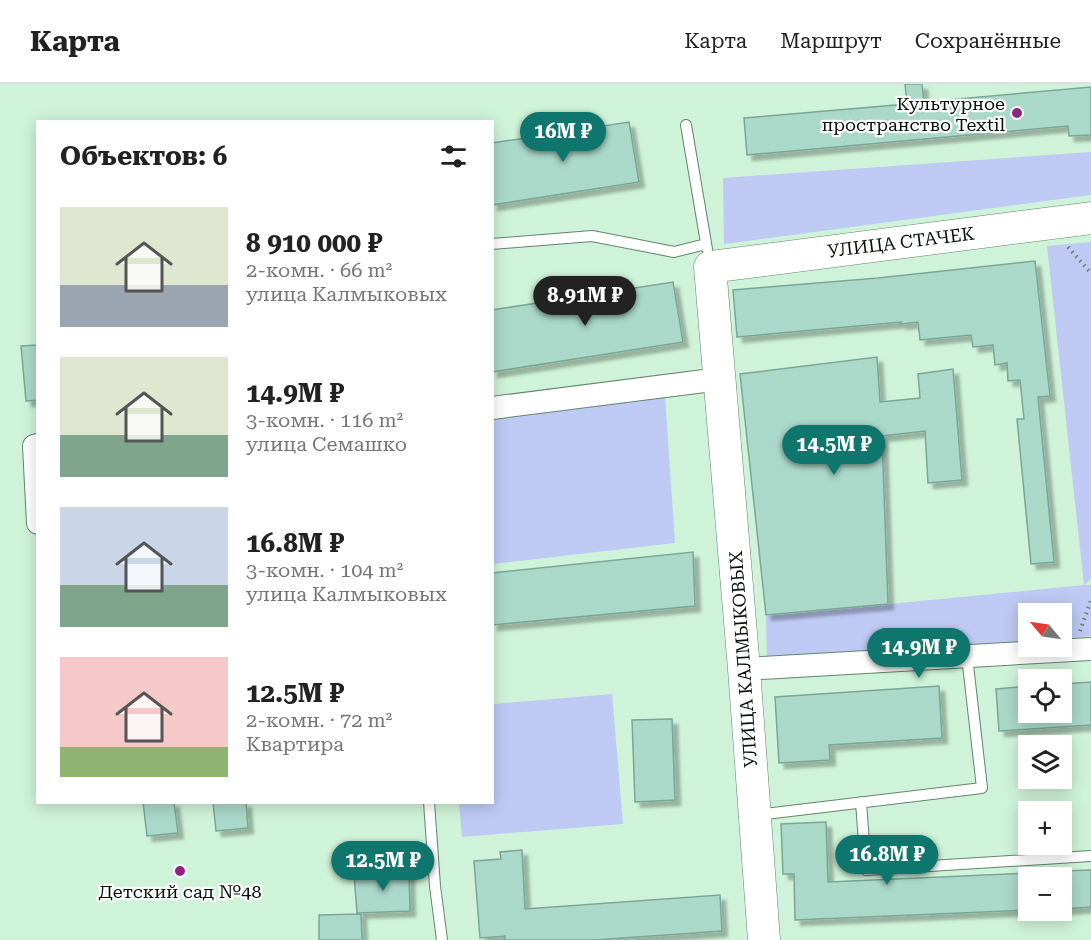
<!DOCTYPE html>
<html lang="ru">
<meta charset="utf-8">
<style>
body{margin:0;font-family:"Roboto Serif",serif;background:#f6f6f6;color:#222;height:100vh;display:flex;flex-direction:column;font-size:22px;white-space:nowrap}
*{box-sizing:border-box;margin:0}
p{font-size:20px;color:#767676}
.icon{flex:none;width:33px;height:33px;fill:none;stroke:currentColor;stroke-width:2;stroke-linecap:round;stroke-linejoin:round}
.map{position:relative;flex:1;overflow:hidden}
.details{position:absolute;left:36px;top:36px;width:458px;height:684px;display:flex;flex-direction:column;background:#fff;border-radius:0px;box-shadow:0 3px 15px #0003}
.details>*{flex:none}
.needle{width:39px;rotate:299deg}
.fabs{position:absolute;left:1018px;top:519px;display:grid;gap:12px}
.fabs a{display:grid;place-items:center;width:54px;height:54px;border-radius:0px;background:#fff;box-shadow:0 3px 15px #0003;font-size:30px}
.price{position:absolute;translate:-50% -51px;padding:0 14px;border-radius:21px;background:#0f766e;color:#fff;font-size:20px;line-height:39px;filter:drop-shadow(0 2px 3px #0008)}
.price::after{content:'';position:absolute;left:50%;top:36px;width:18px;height:14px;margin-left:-9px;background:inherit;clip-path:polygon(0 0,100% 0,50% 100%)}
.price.on{background:#222;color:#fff}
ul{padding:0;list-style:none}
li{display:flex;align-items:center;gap:18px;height:150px;padding:0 24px}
li span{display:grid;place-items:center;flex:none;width:168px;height:120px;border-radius:0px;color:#555}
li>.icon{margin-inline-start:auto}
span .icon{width:72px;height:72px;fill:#fffc;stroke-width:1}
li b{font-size:26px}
h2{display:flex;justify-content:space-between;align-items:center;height:72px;padding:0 24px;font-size:26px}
header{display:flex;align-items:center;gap:36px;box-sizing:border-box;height:84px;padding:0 30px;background:#fff;border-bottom:2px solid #e0e0e0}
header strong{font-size:28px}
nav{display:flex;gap:33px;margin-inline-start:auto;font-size:21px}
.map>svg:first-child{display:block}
.green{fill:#becaf4}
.building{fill:#aad8c9;stroke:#7aa698;stroke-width:1.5;filter:url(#shadow)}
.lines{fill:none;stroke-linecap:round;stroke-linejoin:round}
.lane-casing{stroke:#64856d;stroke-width:12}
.street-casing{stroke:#64856d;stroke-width:24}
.secondary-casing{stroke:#64856d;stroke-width:33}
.path{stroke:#6a8270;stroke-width:4;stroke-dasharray:1.5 4.5;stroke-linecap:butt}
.lane{stroke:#fff;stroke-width:10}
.street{stroke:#fff;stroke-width:22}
.secondary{stroke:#fff;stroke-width:32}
.poi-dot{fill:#912385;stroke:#fff;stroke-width:2}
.labels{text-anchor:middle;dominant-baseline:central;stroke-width:4.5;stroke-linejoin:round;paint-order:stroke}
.poi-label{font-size:18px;fill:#061209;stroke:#fff;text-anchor:end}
.street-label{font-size:18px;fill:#061209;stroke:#fff}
</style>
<header>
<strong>Карта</strong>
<nav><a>Карта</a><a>Маршрут</a><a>Сохранённые</a></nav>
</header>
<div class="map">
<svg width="1091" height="856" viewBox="0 0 1091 856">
<defs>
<filter id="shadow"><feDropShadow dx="5.5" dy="5.5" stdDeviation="1.5" flood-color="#0004"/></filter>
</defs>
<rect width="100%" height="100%" fill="#cff3d8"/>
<path class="green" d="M 1091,68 L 1091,111 L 724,160 L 723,94 Z
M 1091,158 L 1091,495 L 1084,501 L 1091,501 L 1091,552 L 1062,555 L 1062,530 L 1029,530 L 1029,558 L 767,584 L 766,532 L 1084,501 L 1047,162 Z
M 665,313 L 675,459 L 492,480 L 492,330 Z
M 612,610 L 623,740 L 462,753 L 459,719 L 492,718 L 492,620 Z"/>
<path class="building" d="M 905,0 L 922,0 L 924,18 L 1091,3 L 1091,51 L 1069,52 L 1068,42 L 747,71 L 744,34 L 907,20 Z
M 629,38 L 639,98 L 492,121 L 492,59 Z
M 1035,177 L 1050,312 L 1038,313 L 1054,478 L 1031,480 L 1017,335 L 1024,335 L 1020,296 L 1008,297 L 1007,279 L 995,281 L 993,261 L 973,263 L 971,251 L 920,256 L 918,238 L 901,240 L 901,238 L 737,253 L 733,206 L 878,194 Z
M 673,198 L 683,258 L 492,288 L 492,226 Z
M 38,261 L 38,316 L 26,317 L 21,262 Z
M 877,273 L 880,318 L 920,314 L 918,290 L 953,285 L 962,396 L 928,399 L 925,347 L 882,352 L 888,520 L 766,531 L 740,290 Z
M 693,468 L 695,522 L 492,541 L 492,489 Z
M 1091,598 L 1091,641 L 999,647 L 996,605 L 1029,602 L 1029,628 L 1062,628 L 1062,600 Z
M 939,602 L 942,654 L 829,661 L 830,676 L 779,679 L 775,613 Z
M 672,635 L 675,716 L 635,718 L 632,636 Z
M 143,718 L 174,718 L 178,749 L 147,752 Z
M 213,718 L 246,718 L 248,744 L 216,747 Z
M 826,738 L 828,798 L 1029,789 L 1029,826 L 795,836 L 794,790 L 783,790 L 781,740 Z
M 522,766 L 525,825 L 720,811 L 722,847 L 594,856 L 505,856 L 505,852 L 480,854 L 474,777 L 501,775 L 500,768 Z
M 409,786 L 410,827 L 357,829 L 354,790 Z
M 1091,786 L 1091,823 L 1062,825 L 1062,787 Z
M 361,830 L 362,856 L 319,856 L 319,831 Z"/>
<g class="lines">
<g class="lane-casing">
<path id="lane" d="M 686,41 L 707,165
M 492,160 L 592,152 L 674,168 L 706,160
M 429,718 L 435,802 L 442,856
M 861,718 L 866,786 L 1091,772
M 757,731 L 982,704 L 967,572"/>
</g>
<g class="street-casing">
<path id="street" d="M 492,324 L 720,295
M 38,361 L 34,362 L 38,439
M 744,585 L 1091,565"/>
</g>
<g class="secondary-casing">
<path id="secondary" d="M 764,856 L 744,585 L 710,183 L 1091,134"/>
</g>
<path class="path" d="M 1068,163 L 1091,189
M 1080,547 L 1091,516"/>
<use href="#lane" class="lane"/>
<use href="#street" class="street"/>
<use href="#secondary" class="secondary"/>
</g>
<g class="poi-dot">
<circle cx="1017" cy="29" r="6"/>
<circle cx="180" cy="787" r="6"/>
</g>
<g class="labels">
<g class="poi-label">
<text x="1005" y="19">Культурное<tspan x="1005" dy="21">пространство Textil</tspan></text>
<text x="180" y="807" text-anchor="middle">Детский сад №48</text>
</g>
<g class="street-label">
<text transform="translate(901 158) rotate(-7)">УЛИЦА СТАЧЕК</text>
<text transform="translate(743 575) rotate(-94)">УЛИЦА КАЛМЫКОВЫХ</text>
</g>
</g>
</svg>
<div class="fabs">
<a><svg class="needle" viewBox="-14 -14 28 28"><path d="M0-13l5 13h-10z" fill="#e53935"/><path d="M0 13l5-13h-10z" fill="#767676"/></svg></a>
<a><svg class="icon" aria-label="locate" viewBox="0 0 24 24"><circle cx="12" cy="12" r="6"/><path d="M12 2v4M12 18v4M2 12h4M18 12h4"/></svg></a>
<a><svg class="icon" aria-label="layers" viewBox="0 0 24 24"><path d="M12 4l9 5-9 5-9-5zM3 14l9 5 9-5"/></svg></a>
<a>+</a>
<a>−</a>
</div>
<b class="price" style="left:563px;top:79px">16M ₽</b>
<b class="price on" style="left:585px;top:243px">8.91M ₽</b>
<b class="price" style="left:834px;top:392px">14.5M ₽</b>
<b class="price" style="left:919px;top:595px">14.9M ₽</b>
<b class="price" style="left:887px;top:802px">16.8M ₽</b>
<b class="price" style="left:383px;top:808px">12.5M ₽</b>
<section class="details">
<h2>Объектов: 6<svg class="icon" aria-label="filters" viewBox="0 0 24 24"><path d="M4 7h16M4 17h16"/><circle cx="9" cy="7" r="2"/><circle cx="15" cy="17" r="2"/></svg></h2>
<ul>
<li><span style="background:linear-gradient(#dfe7d0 65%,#9aa5b1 0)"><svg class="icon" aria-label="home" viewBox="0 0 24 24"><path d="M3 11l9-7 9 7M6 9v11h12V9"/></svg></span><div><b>8 910 000 ₽</b><p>2-комн. · 66 m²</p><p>улица Калмыковых</p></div></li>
<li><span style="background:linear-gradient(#dfe7d0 65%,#7fa58c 0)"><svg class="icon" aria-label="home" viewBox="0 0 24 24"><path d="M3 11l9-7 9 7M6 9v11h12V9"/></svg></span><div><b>14.9M ₽</b><p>3-комн. · 116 m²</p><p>улица Семашко</p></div></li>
<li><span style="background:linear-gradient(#c9d6e8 65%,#7fa58c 0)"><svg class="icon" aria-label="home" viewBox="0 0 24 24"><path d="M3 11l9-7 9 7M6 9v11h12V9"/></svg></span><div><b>16.8M ₽</b><p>3-комн. · 104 m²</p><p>улица Калмыковых</p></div></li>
<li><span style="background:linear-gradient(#f6c9c9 75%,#8fb573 0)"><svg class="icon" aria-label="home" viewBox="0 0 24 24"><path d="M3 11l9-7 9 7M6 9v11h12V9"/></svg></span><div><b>12.5M ₽</b><p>2-комн. · 72 m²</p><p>Квартира</p></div></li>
</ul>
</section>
</div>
